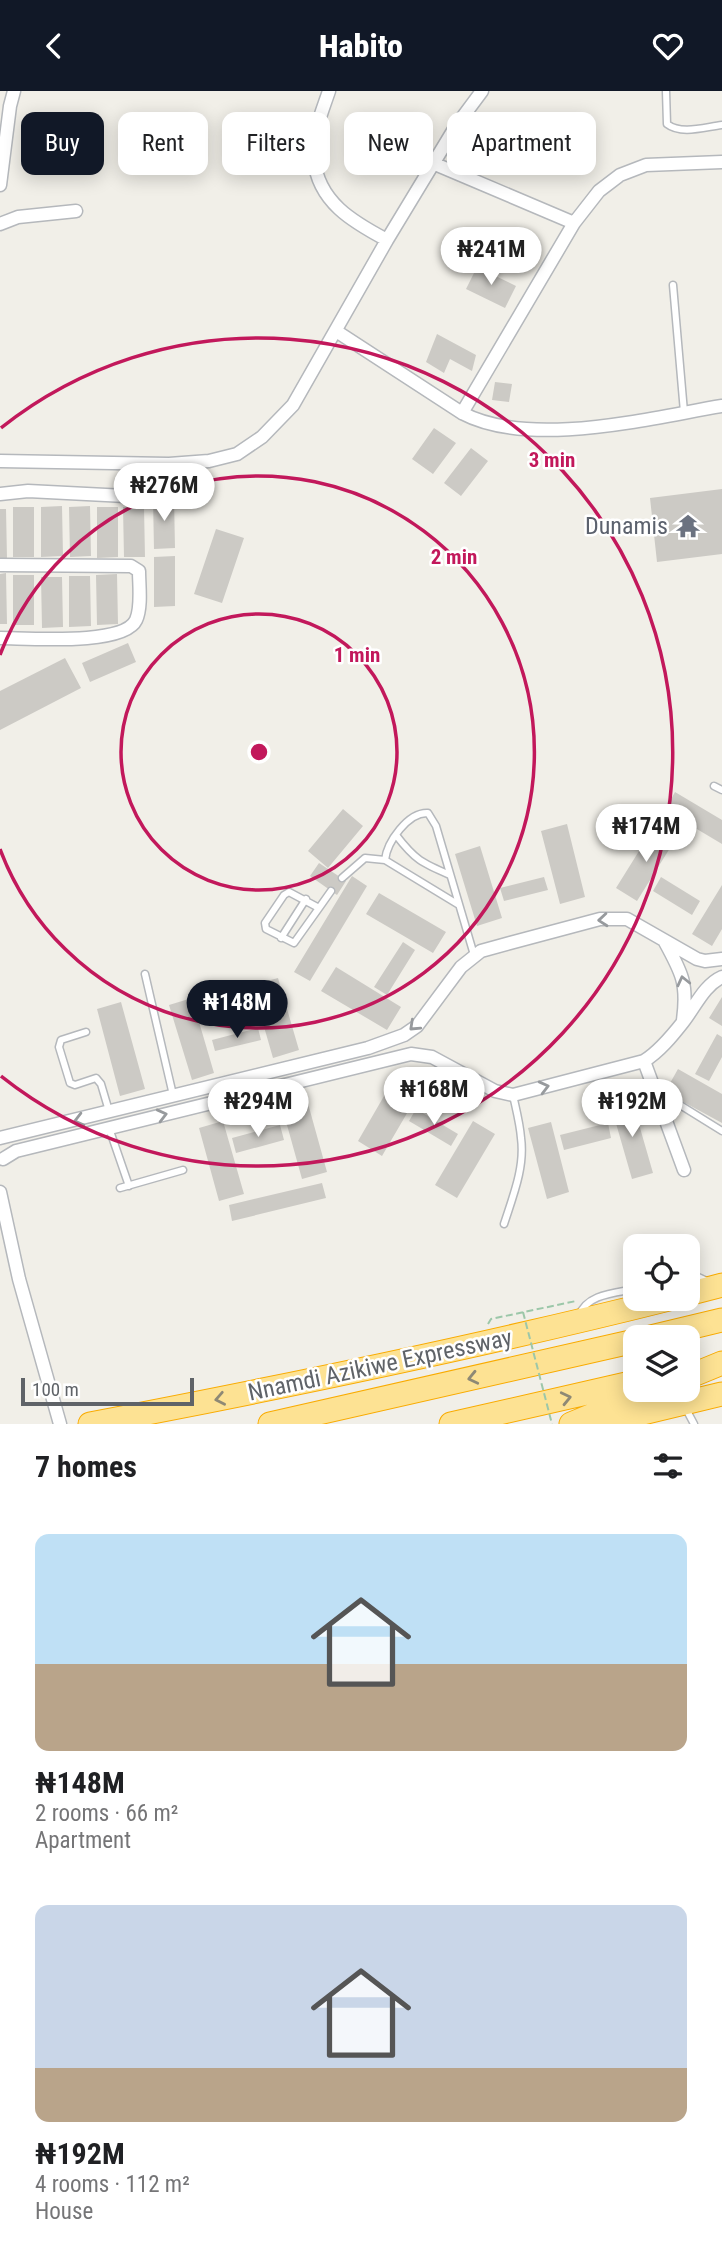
<!DOCTYPE html>
<meta charset="utf-8">
<style>
body{margin:0;font-family:"Roboto Condensed",sans-serif;background:#f6f6f6;color:#202124;height:100vh;display:flex;flex-direction:column;font-size:26px;white-space:nowrap}
*{box-sizing:border-box;margin:0}
p{font-size:23px;color:#757577}
.icon{flex:none;width:38px;height:38px;fill:none;stroke:currentColor;stroke-width:2;stroke-linecap:round;stroke-linejoin:round}
.map{position:relative;height:1333px;overflow:hidden}
.sheet{display:flex;flex-direction:column;background:#fff;flex:1}
.sheet>*{flex:none}
.guide{position:absolute;left:21px;top:21px;width:681px;height:63px;display:flex;gap:14px}
.controls{position:absolute;left:623px;top:1143px;display:grid;gap:14px}
.controls a{display:grid;place-items:center;width:77px;height:77px;border-radius:14px;background:#fff;box-shadow:0 4px 18px #0003;font-size:35px}
.scale{position:absolute;left:21px;bottom:18px;width:173px;box-sizing:border-box;padding-left:7px;border:4px solid #5f6368;border-top:0;font-size:19px;line-height:24px;white-space:nowrap;color:#5f6368;-webkit-text-stroke:5px #fff;paint-order:stroke}
.price{position:absolute;translate:-50% -60px;padding:0 16px;border-radius:24px;background:#fff;color:#222;font-size:23px;line-height:46px;filter:drop-shadow(0 2px 4px #0008)}
.price::after{content:'';position:absolute;left:50%;top:42px;width:21px;height:16px;margin-left:-10px;background:inherit;clip-path:polygon(0 0,100% 0,50% 100%)}
.price.active{background:#111827;color:#fff}
ul{padding:0;list-style:none}
li{display:grid;align-content:center;gap:14px;height:371px;padding:0 35px}
li span{display:grid;place-items:center;height:217px;border-radius:14px;color:#555}
li>.icon{margin-inline-start:auto}
span .icon{width:126px;height:126px;fill:#fffc;stroke-width:1}
li b{font-size:30px}
h2{display:flex;justify-content:space-between;align-items:center;height:84px;padding:0 35px;font-size:30px}
.tag{padding:0 24px;border-radius:14px;background:#fff;box-shadow:0 4px 18px #0003;font-size:24px;line-height:63px}
.tag.active{background:#111827;color:#fff}
header{display:flex;justify-content:space-between;align-items:center;height:91px;padding:0 35px;background:#111827;color:#fff;font-size:32px;font-weight:800}
.map>svg:first-child{display:block}
.building{fill:#cccac5}
.lines{fill:none;stroke-linecap:round;stroke-linejoin:round}
.lane-casing{stroke:#b5b8bc;stroke-width:9}
.street-casing{stroke:#b5b8bc;stroke-width:15}
.highway-casing{stroke:#f9ab00;stroke-width:25}
.path{stroke:#9cc7a9;stroke-width:2;stroke-dasharray:7 3.5;stroke-linecap:butt}
.lane{stroke:#fff;stroke-width:6}
.street{stroke:#fff;stroke-width:12}
.highway{stroke:#fde293;stroke-width:23}
.path-bridge{stroke:#9cc7a9;stroke-width:2;stroke-dasharray:7 3.5;stroke-linecap:butt}
.oneway{stroke:#979a9d}
.oneway2{stroke:#8e8975}
.ring{fill:none;stroke:#c2185b;stroke-width:3.5}
.labels{text-anchor:middle;dominant-baseline:central;stroke-width:5;stroke-linejoin:round;paint-order:stroke}
.worship-label{font-size:24px;fill:#5b616d;stroke:#fff;text-anchor:end}
.street-label{font-size:24px;fill:#5f6368;stroke:#fff}
.centre{fill:#c2185b;stroke:#fff;stroke-width:3.5}
.ring-label{font-size:21px;text-anchor:middle;font-weight:bold;fill:#c2185b;stroke:#fff;stroke-width:5;stroke-linejoin:round;paint-order:stroke}
</style>
<header><svg class="icon" aria-label="back" viewBox="0 0 24 24"><path d="M15 5l-7 7 7 7"/></svg>Habito<svg class="icon" aria-label="heart" viewBox="0 0 24 24"><path d="M12 20l-8-8c-3-5 5-10 8-4 3-6 11-1 8 4z"/></svg></header>
<div class="map">
<svg width="722" height="1333" viewBox="0 0 722 1333">
<rect width="100%" height="100%" fill="#f1efe8"/>
<path class="building" d="M 477,176 L 516,195 L 505,217 L 466,198 Z
M 437,243 L 476,264 L 472,280 L 450,268 L 444,282 L 426,271 Z
M 495,291 L 512,293 L 509,311 L 492,309 Z
M 434,337 L 456,352 L 433,383 L 412,368 Z
M 471,357 L 488,370 L 461,405 L 444,392 Z
M 722,398 L 722,463 L 657,471 L 650,407 Z
M 153,407 L 174,407 L 175,457 L 154,458 Z
M 62,415 L 63,465 L 41,466 L 41,416 Z
M 90,415 L 91,465 L 70,466 L 69,416 Z
M 13,416 L 34,416 L 34,466 L 13,466 Z
M 97,416 L 118,416 L 118,466 L 97,467 Z
M 123,416 L 144,416 L 145,466 L 124,466 Z
M 0,418 L 6,418 L 7,468 L 0,468 Z
M 216,438 L 244,447 L 222,512 L 194,503 Z
M 175,465 L 175,515 L 154,516 L 154,466 Z
M 6,482 L 7,533 L 0,533 L 0,483 Z
M 117,483 L 118,533 L 97,534 L 96,484 Z
M 13,484 L 34,484 L 34,534 L 13,534 Z
M 69,485 L 90,485 L 91,535 L 69,536 Z
M 41,486 L 62,486 L 63,536 L 42,537 Z
M 128,552 L 136,571 L 90,591 L 82,572 Z
M 65,567 L 81,597 L 0,639 L 0,600 Z
M 675,701 L 722,729 L 722,753 L 665,719 Z
M 343,718 L 363,735 L 328,777 L 308,760 Z
M 567,733 L 585,806 L 560,813 L 541,740 Z
M 654,736 L 675,749 L 637,810 L 616,797 Z
M 480,755 L 502,827 L 477,835 L 455,763 Z
M 319,772 L 346,790 L 337,804 L 310,785 Z
M 352,785 L 367,795 L 310,890 L 294,881 Z
M 544,786 L 548,799 L 504,810 L 500,797 Z
M 661,786 L 700,810 L 692,824 L 653,800 Z
M 722,794 L 722,838 L 712,855 L 692,843 Z
M 379,802 L 446,841 L 433,862 L 366,823 Z
M 403,851 L 415,859 L 387,904 L 374,896 Z
M 336,876 L 401,916 L 387,939 L 321,900 Z
M 278,887 L 299,959 L 273,967 L 252,894 Z
M 722,906 L 722,935 L 709,927 Z
M 192,907 L 214,982 L 192,989 L 169,914 Z
M 121,911 L 145,998 L 120,1005 L 97,918 Z
M 258,937 L 261,949 L 215,960 L 212,949 Z
M 717,943 L 722,946 L 722,966 L 709,990 L 695,983 Z
M 678,978 L 722,1003 L 722,1032 L 665,1001 Z
M 395,986 L 420,1000 L 382,1065 L 358,1050 Z
M 307,1009 L 327,1081 L 302,1088 L 282,1016 Z
M 632,1009 L 653,1082 L 632,1088 L 611,1015 Z
M 416,1018 L 458,1043 L 451,1055 L 409,1030 Z
M 223,1030 L 244,1103 L 219,1110 L 199,1037 Z
M 473,1030 L 495,1043 L 457,1107 L 435,1094 Z
M 551,1031 L 569,1101 L 547,1108 L 528,1037 Z
M 608,1032 L 611,1047 L 564,1059 L 560,1044 Z
M 280,1034 L 284,1049 L 236,1062 L 232,1047 Z
M 322,1092 L 326,1107 L 232,1130 L 229,1114 Z"/>
<g class="lines">
<g class="lane-casing">
<path id="lane" d="M 666,0 L 667,33 C 681,44 705,36 722,34
M 673,194 L 684,321
M 714,695 L 722,699
M 396,744 C 415,769 422,772 450,784
M 385,769 C 387,751 408,721 428,722 L 436,735 L 474,864
M 342,787 L 365,767 L 385,769 L 459,814
M 319,817 L 294,852 L 266,838 L 265,832 L 284,804 L 289,801 L 319,817 L 331,800
M 281,847 L 306,808
M 145,883 L 173,1004
M 86,941 L 61,949 L 59,956 L 70,992 L 75,994 L 96,987 L 101,993 L 109,1020
M 656,992 L 672,1009 L 722,1040
M 109,1037 L 129,1095
M 120,1097 L 183,1079
M 504,1133 C 513,1105 525,1076 521,1047 C 520,1033 516,1018 513,1004
M 688,1185 L 696,1185 L 709,1191
M 579,1225 C 586,1203 615,1202 635,1198
M 685,1316 L 694,1333"/>
</g>
<g class="street-casing">
<path id="street" d="M 329,0 C 322,21 311,46 314,68 C 318,111 353,131 387,149 L 456,35 L 482,0
M 435,73 L 574,132
M 0,94 L 10,15 L 14,0
M 0,133 L 18,126 L 76,120
M 336,240 L 462,322 C 530,358 649,327 722,315
M 462,322 L 574,132 L 599,100 L 620,84 L 646,74 L 722,71
M 0,370 L 169,373 L 209,370 L 237,363 L 262,346 L 293,314 L 387,149
M 0,403 L 28,400 L 145,406
M 0,474 L 131,475 L 139,480 C 139,494 142,516 136,529 C 124,555 27,547 0,547
M 665,851 C 682,882 688,893 683,929
M 644,970 L 684,1079
M 0,1047 L 368,957 L 404,944 L 417,935 L 461,876 L 481,860 L 510,852 L 600,828 L 627,828 L 697,868 L 705,870 L 722,868
M 3,1068 L 16,1060 L 411,963 L 432,966 L 495,1000 L 513,1004 L 644,970 C 659,961 672,945 683,931 C 695,916 704,894 722,886
M 0,1101 L 19,1188 L 60,1333"/>
</g>
<g class="highway-casing">
<path id="highway" d="M 688,1203 L 722,1194
M 651,1246 L 722,1229
M 688,1286 L 722,1272
M 90,1333 C 284,1296 478,1256 669,1208
M 270,1333 L 635,1250
M 451,1333 L 635,1291
M 571,1333 L 656,1298
M 597,1333 L 722,1303"/>
</g>
<path class="path" d="M 488,1233 L 491,1228 L 576,1210"/>
<use href="#lane" class="lane"/>
<use href="#street" class="street"/>
<use href="#highway" class="highway"/>
<path class="path-bridge" d="M 523,1221 L 552,1333"/>
</g>
<defs><path id="oneway-chevron" d="M-2-3.5L2.5 0L-2 3.5" fill="none" stroke-width="1.6" stroke-linecap="round" stroke-linejoin="round" transform="scale(1.75)"/></defs>
<g class="oneway">
<use href="#oneway-chevron" transform="translate(603 829) rotate(175)"/>
<use href="#oneway-chevron" transform="translate(683 890) rotate(-103)"/>
<use href="#oneway-chevron" transform="translate(414 935) rotate(137)"/>
<use href="#oneway-chevron" transform="translate(544 996) rotate(-14)"/>
<use href="#oneway-chevron" transform="translate(162 1024) rotate(-14)"/>
<use href="#oneway-chevron" transform="translate(79 1029) rotate(166)"/>
</g>
<g class="oneway2">
<use href="#oneway-chevron" transform="translate(473 1287) rotate(167)"/>
<use href="#oneway-chevron" transform="translate(566 1307) rotate(-13)"/>
<use href="#oneway-chevron" transform="translate(220 1308) rotate(169)"/>
</g>
<g class="ring">
<circle cx="259" cy="661" r="138"/>
<path d="M0 564A276 276 0 1 1 0 758"/>
<path d="M1 337A414 414 0 1 1 1 985"/>
</g>
<defs>
<g id="temple-bare" transform="scale(1.89)"><path d="M0-6L5-2H3V0L6.5 2.5H4V6H1.5V3h-3V6H-4V2.5H-6.5L-3 0V-2H-5Z" fill="#6b7280" stroke="#fff" stroke-width="2.5" paint-order="stroke"/></g>
</defs>
<g fill-rule="evenodd">
<use href="#temple-bare" x="688" y="435"/>
</g>
<g class="labels">
<g class="worship-label">
<text x="668" y="435">Dunamis</text>
</g>
<g class="street-label">
<text transform="translate(380 1274) rotate(-12)">Nnamdi Azikiwe Expressway</text>
</g>
</g>
<circle cx="259" cy="661" r="10" class="centre"/>
<g class="ring-label">
<text x="552" y="376">3 min</text>
<text x="454" y="473">2 min</text>
<text x="357" y="571">1 min</text>
</g>
</svg>
<div class="controls">
<a><svg class="icon" aria-label="locate" viewBox="0 0 24 24"><circle cx="12" cy="12" r="6"/><path d="M12 2v4M12 18v4M2 12h4M18 12h4"/></svg></a>
<a><svg class="icon" aria-label="layers" viewBox="0 0 24 24"><path d="M12 4l9 5-9 5-9-5zM3 14l9 5 9-5"/></svg></a>
</div>
<div class="scale">100 m</div>
<b class="price" style="left:491px;top:196px">₦241M</b>
<b class="price" style="left:164px;top:432px">₦276M</b>
<b class="price" style="left:646px;top:773px">₦174M</b>
<b class="price active" style="left:237px;top:949px">₦148M</b>
<b class="price" style="left:434px;top:1036px">₦168M</b>
<b class="price" style="left:258px;top:1048px">₦294M</b>
<b class="price" style="left:632px;top:1048px">₦192M</b>
<div class="guide">
<a class="tag active">Buy</a>
<a class="tag">Rent</a>
<a class="tag">Filters</a>
<a class="tag">New</a>
<a class="tag">Apartment</a>
</div>
</div>
<section class="sheet">
<h2>7 homes<svg class="icon" aria-label="filters" viewBox="0 0 24 24"><path d="M4 7h16M4 17h16"/><circle cx="9" cy="7" r="2"/><circle cx="15" cy="17" r="2"/></svg></h2>
<ul>
<li><span style="background:linear-gradient(#bfe0f5 60%,#b9a48a 0)"><svg class="icon" aria-label="home" viewBox="0 0 24 24"><path d="M3 11l9-7 9 7M6 9v11h12V9"/></svg></span><div><b>₦148M</b><p>2 rooms · 66 m²</p><p>Apartment</p></div></li>
<li><span style="background:linear-gradient(#c9d6e8 75%,#b9a48a 0)"><svg class="icon" aria-label="home" viewBox="0 0 24 24"><path d="M3 11l9-7 9 7M6 9v11h12V9"/></svg></span><div><b>₦192M</b><p>4 rooms · 112 m²</p><p>House</p></div></li>
</ul>
</section>
